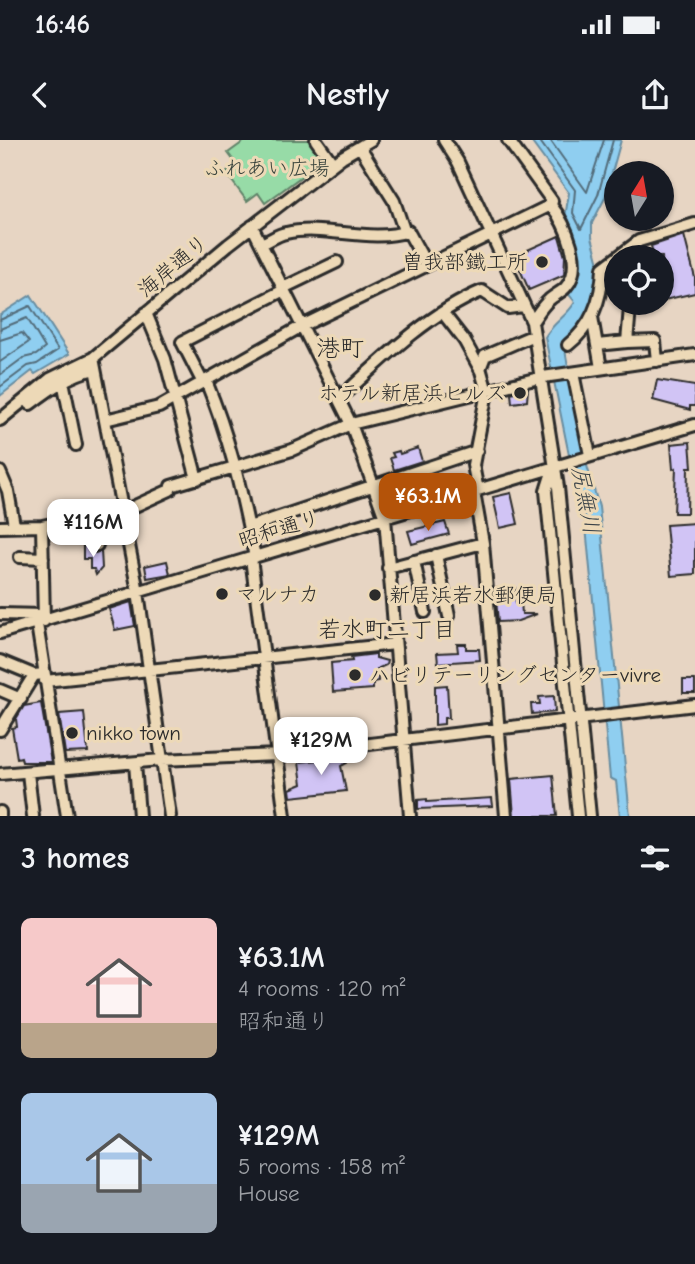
<!DOCTYPE html>
<meta charset="utf-8">
<style>
body{margin:0;font-family:"Comic Neue","Klee One",sans-serif;background:#20242c;color:#f1f3f6;height:100vh;display:flex;flex-direction:column;font-size:26px;white-space:nowrap}
*{box-sizing:border-box;margin:0}
p{font-size:23px;color:#9ea1a6}
.icon{flex:none;width:38px;height:38px;fill:none;stroke:currentColor;stroke-width:2;stroke-linecap:round;stroke-linejoin:round}
.map{position:relative;height:676px;overflow:hidden}
.details{display:flex;flex-direction:column;background:#171b24;flex:1}
.details>*{flex:none}
.needle{width:46px;rotate:11deg}
.fabs{position:absolute;left:604px;top:21px;display:grid;gap:14px}
.fabs a{display:grid;place-items:center;width:70px;height:70px;border-radius:50%;background:#171b24;box-shadow:0 2px 5px #0004;font-size:35px}
.price{position:absolute;translate:-50% -60px;padding:0 16px;border-radius:14px;background:#fff;color:#222;font-size:23px;line-height:46px;filter:drop-shadow(0 2px 4px #0008)}
.price::after{content:'';position:absolute;left:50%;top:42px;width:21px;height:16px;margin-left:-10px;background:inherit;clip-path:polygon(0 0,100% 0,50% 100%)}
.price.current{background:#b45309;color:#fff}
ul{padding:0;list-style:none}
li{display:flex;align-items:center;gap:21px;height:175px;padding:0 21px}
li span{display:grid;place-items:center;flex:none;width:196px;height:140px;border-radius:10px;color:#555}
li>.icon{margin-inline-start:auto}
span .icon{width:84px;height:84px;fill:#fffc;stroke-width:1}
li b{font-size:30px}
h2{display:flex;justify-content:space-between;align-items:center;height:84px;padding:0 21px;font-size:30px}
.status{display:flex;justify-content:space-between;align-items:center;height:49px;padding:0 35px;background:#171b24;direction:ltr}
.status svg{height:19px;fill:currentColor}
header{display:flex;justify-content:space-between;align-items:center;height:91px;padding:0 21px;background:#171b24;font-size:32px;font-weight:700}
.map>svg:first-child{display:block}
.green{fill:#97dba7;stroke:#618369;stroke-width:2}
.water{fill:#8fcef0;stroke:#678da1;stroke-width:2}
.lines{fill:none;stroke-linecap:round;stroke-linejoin:round}
.shore{stroke:#536c7a;stroke-width:2}
.building{fill:#d1c4f5;stroke:#2b2b2b;stroke-width:2}
.minor-casing{stroke:#2b2b2b;stroke-width:16}
.minor{stroke:#edd9b7;stroke-width:10}
.poi-dot{fill:#2b2b2b;stroke:#edd9b7;stroke-width:2.5}
.labels{text-anchor:middle;dominant-baseline:central;stroke-width:6;stroke-linejoin:round;paint-order:stroke}
.park-label{font-size:21px;fill:#3b453e;stroke:#edd9b7}
.poi-label{font-size:21px;fill:#2b2b2b;stroke:#edd9b7;text-anchor:start}
.street-label{font-size:21px;fill:#2b2b2b;stroke:#edd9b7}
.water-label{font-size:23px;font-style:italic;fill:#3a4349;stroke:#edd9b7}
.neighbourhood-label{font-size:23px;fill:#2b2b2b;stroke:#edd9b7}
.quarter-label{font-size:24px;fill:#2b2b2b;stroke:#edd9b7}
</style>
<div class="status"><b>16:46</b><svg viewBox="0 0 49 12"><path d="M0 12V9h3v3zM5 12V6h3v6zM10 12V3h3v9zM15 12V0h3v12zM26 1h20v11H26zM47 4h2v5h-2z"/></svg></div>
<header><svg class="icon" aria-label="back" viewBox="0 0 24 24"><path d="M15 5l-7 7 7 7"/></svg>Nestly<svg class="icon" aria-label="share" viewBox="0 0 24 24"><path d="M12 15V3M7 8l5-5 5 5M5 13v7h14v-7"/></svg></header>
<div class="map">
<svg width="695" height="676" viewBox="0 0 695 676">
<rect width="100%" height="100%" fill="#e7d5c3"/>
<filter id="ink" filterUnits="userSpaceOnUse"><feTurbulence type="fractalNoise" baseFrequency=".0143" numOctaves="2"/><feDisplacementMap in="SourceGraphic" scale="14" xChannelSelector="R" yChannelSelector="G"/><feConvolveMatrix kernelMatrix="1 2 1 2 8 2 1 2 1" color-interpolation-filters="sRGB"/></filter>
<g filter="url(#ink)">
<path class="green" d="M 246,0 L 311,0 L 325,19 L 265,63 L 258,53 L 247,61 L 226,33 L 237,25 L 228,13 Z"/>
<path class="water" d="M 530,0 L 621,0 L 605,58 L 592,83 L 592,97 L 599,123 L 599,139 L 588,176 L 564,204 L 583,312 L 599,367 L 630,676 L 620,676 L 616,641 L 610,638 L 584,366 L 569,315 L 545,197 C 553,183 568,175 575,162 L 567,152 C 586,127 578,109 568,78 L 565,77 L 569,53 Z
M 31,155 L 69,214 L 35,234 L 32,231 L 0,256 L 0,175 Z"/>
<g class="lines">
<path class="shore" d="M 539,0 L 575,50 L 573,73 L 581,89 L 598,55 L 613,0
M 550,0 L 587,52 L 604,0
M 0,180 L 30,166 L 58,210 L 37,224 L 28,226 L 0,247
M 0,189 L 27,178 L 45,208 L 36,215 L 23,218 L 0,235
M 0,200 L 22,193 L 29,202 L 0,222"/>
</g>
<path class="building" d="M 684,95 L 695,138 L 695,153 L 664,160 L 662,117 L 654,117 L 651,106 Z
M 559,96 L 565,117 L 564,135 L 529,150 L 514,116 Z
M 657,240 L 695,246 L 695,266 L 690,266 L 690,270 L 653,260 Z
M 528,249 L 527,261 L 512,263 L 511,253 Z
M 690,302 L 692,327 L 688,327 L 687,373 L 674,373 L 676,328 L 673,329 L 671,304 Z
M 418,308 L 422,321 L 394,330 L 390,318 L 394,317 L 392,313 L 399,311 L 400,314 Z
M 511,353 L 518,384 L 500,388 L 493,357 Z
M 445,382 L 449,394 L 412,404 L 408,391 Z
M 695,383 L 695,434 L 671,436 L 666,385 Z
M 83,406 L 89,406 L 95,413 L 101,411 L 102,428 L 96,435 L 94,429 L 90,429 L 90,419 L 83,419 Z
M 167,421 L 170,434 L 147,438 L 145,426 Z
M 495,448 L 515,448 L 516,463 L 521,462 L 522,474 L 537,474 L 518,481 L 498,482 Z
M 131,462 L 135,486 L 115,490 L 109,469 Z
M 457,504 L 466,504 L 466,509 L 479,509 L 480,520 L 438,523 L 437,513 L 458,512 Z
M 376,514 L 376,518 L 387,521 L 386,525 L 377,529 L 378,541 L 373,542 L 373,549 L 333,552 L 331,523 L 352,521 L 351,517 Z
M 683,540 L 695,540 L 695,553 L 683,553 Z
M 447,545 L 449,578 L 444,578 L 444,584 L 435,585 L 435,546 Z
M 554,556 L 555,572 L 532,574 L 531,564 L 540,564 L 539,557 Z
M 41,563 L 51,622 L 22,622 L 21,617 L 17,618 L 12,588 L 17,587 L 16,579 L 24,566 Z
M 84,572 L 88,612 L 65,613 L 59,574 Z
M 347,617 L 347,623 L 341,626 L 346,651 L 291,657 L 290,649 L 302,644 L 299,622 Z
M 553,635 L 557,676 L 514,676 L 511,639 Z
M 492,658 L 493,666 L 418,669 L 418,660 L 427,659 L 427,662 Z"/>
<g class="lines">
<g class="minor-casing">
<path id="minor" d="M 316,0 L 333,24
M 444,0 L 458,22 L 532,182 L 558,347 L 590,676
M 360,7 L 394,61 L 405,93
M 252,86 L 351,284 L 385,378 L 410,676
M 261,104 C 269,101 278,94 286,93 C 325,84 370,104 408,91 L 426,124
M 283,148 L 337,122
M 630,168 L 627,202 L 655,201 L 657,221
M 146,173 L 165,219 L 197,339
M 443,173 L 464,200 L 481,231 L 487,252 L 473,325 L 478,351
M 592,177 L 601,228
M 532,182 C 537,175 542,166 549,160 C 554,155 562,152 566,147 C 585,126 565,83 551,65
M 568,205 C 592,186 602,158 603,128 L 639,101 L 695,84
M 597,205 L 627,202
M 93,218 L 138,452 L 170,676
M 480,229 L 485,216 L 534,195
M 573,233 L 590,315
M 62,236 L 76,305
M 206,241 C 232,304 241,351 255,417
M 203,243 L 182,202 L 284,150
M 339,259 C 381,220 429,173 482,151 L 508,168 L 523,166
M 30,264 C 50,249 70,234 95,229
M 0,280 L 50,239 L 93,218 L 228,105 L 342,17 L 371,0
M 105,280 L 159,267 L 302,186 L 551,65 L 552,61 L 508,0
M 553,329 L 546,351 L 578,676
M 0,332 L 8,351 L 14,385
M 474,352 L 483,403 L 506,676
M 124,371 L 170,350 L 171,346 L 292,310 L 351,284 L 543,237 L 695,215
M 92,375 L 97,405
M 42,386 L 44,481
M 0,387 L 42,386 L 124,369
M 249,387 L 477,311
M 436,415 L 449,476
M 20,417 L 43,418
M 251,418 L 285,676
M 414,421 L 425,472
M 388,428 L 483,403
M 0,474 L 43,475
M 37,484 L 67,676
M 0,493 L 695,285
M 0,521 L 34,535
M 45,541 L 395,504
M 0,550 L 21,559
M 0,590 L 34,535 L 44,534
M 135,623 L 139,676
M 28,633 L 33,676
M 0,634 L 161,620 L 278,615 L 695,565
M 0,672 L 0,676"/>
</g>
<use href="#minor" class="minor"/>
</g>
</g>
<g class="poi-dot">
<circle cx="542" cy="122" r="7"/>
<circle cx="520" cy="253" r="7"/>
<circle cx="222" cy="454" r="7"/>
<circle cx="375" cy="455" r="7"/>
<circle cx="355" cy="535" r="7"/>
<circle cx="72" cy="593" r="7"/>
</g>
<g class="labels">
<g class="park-label">
<text x="267" y="28">ふれあい広場</text>
</g>
<g class="poi-label">
<text x="528" y="122" text-anchor="end">曽我部鐵工所</text>
<text x="506" y="253" text-anchor="end">ホテル新居浜ヒルズ</text>
<text x="236" y="454">マルナカ</text>
<text x="389" y="455">新居浜若水郵便局</text>
<text x="369" y="535">ハビリテーリングセンターvivre</text>
<text x="86" y="593">nikko town</text>
</g>
<g class="street-label">
<text transform="translate(173 126) rotate(-40)">海岸通り</text>
<text transform="translate(279 389) rotate(-17)">昭和通り</text>
</g>
<g class="water-label">
<text transform="translate(586 360) rotate(79)">尻無川</text>
</g>
<g class="neighbourhood-label">
<text x="387" y="489">若水町二丁目</text>
</g>
<g class="quarter-label">
<text x="340" y="208">港町</text>
</g>
</g>
</svg>
<div class="fabs">
<a><svg class="needle" viewBox="-14 -14 28 28"><path d="M0-13l5 13h-10z" fill="#e53935"/><path d="M0 13l5-13h-10z" fill="#9ea1a6"/></svg></a>
<a><svg class="icon" aria-label="locate" viewBox="0 0 24 24"><circle cx="12" cy="12" r="6"/><path d="M12 2v4M12 18v4M2 12h4M18 12h4"/></svg></a>
</div>
<b class="price current" style="left:428px;top:393px">¥63.1M</b>
<b class="price" style="left:93px;top:419px">¥116M</b>
<b class="price" style="left:321px;top:637px">¥129M</b>
</div>
<section class="details">
<h2>3 homes<svg class="icon" aria-label="filters" viewBox="0 0 24 24"><path d="M4 7h16M4 17h16"/><circle cx="9" cy="7" r="2"/><circle cx="15" cy="17" r="2"/></svg></h2>
<ul>
<li><span style="background:linear-gradient(#f6c9c9 75%,#b9a48a 0)"><svg class="icon" aria-label="home" viewBox="0 0 24 24"><path d="M3 11l9-7 9 7M6 9v11h12V9"/></svg></span><div><b>¥63.1M</b><p>4 rooms · 120 m²</p><p>昭和通り</p></div></li>
<li><span style="background:linear-gradient(#a9c7e8 65%,#9aa5b1 0)"><svg class="icon" aria-label="home" viewBox="0 0 24 24"><path d="M3 11l9-7 9 7M6 9v11h12V9"/></svg></span><div><b>¥129M</b><p>5 rooms · 158 m²</p><p>House</p></div></li>
</ul>
</section>
